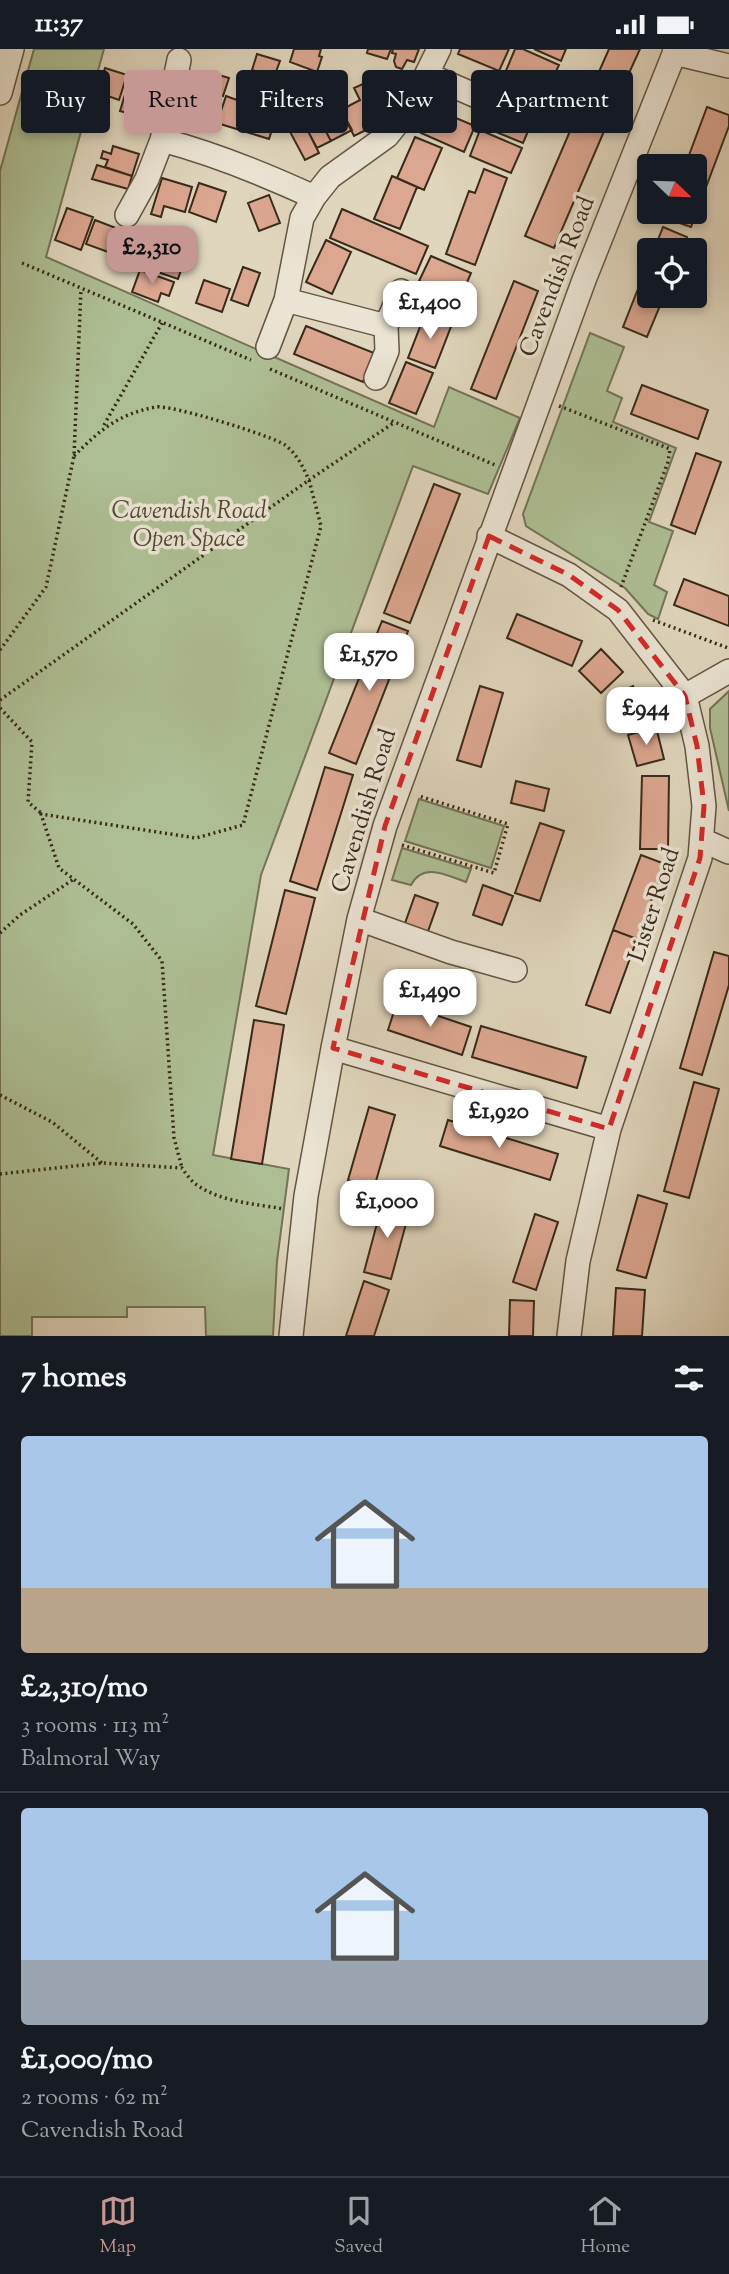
<!DOCTYPE html>
<meta charset="utf-8">
<style>
body{margin:0;font-family:"Sorts Mill Goudy",serif;background:#242831;color:#f1f3f6;height:100vh;display:flex;flex-direction:column;font-size:26px;white-space:nowrap}
*{box-sizing:border-box;margin:0}
p{font-size:23px;color:#9ea1a6}
.icon{flex:none;width:38px;height:38px;fill:none;stroke:currentColor;stroke-width:2;stroke-linecap:round;stroke-linejoin:round}
.map{position:relative;height:1287px;overflow:hidden}
.side{display:flex;flex-direction:column;background:#171b24;flex:1}
.side>*{flex:none}
.banner{position:absolute;left:21px;top:21px;width:688px;height:63px;display:flex;gap:14px}
.needle{width:46px;rotate:113deg}
.controls{position:absolute;left:637px;top:105px;display:grid;gap:14px}
.controls a{display:grid;place-items:center;width:70px;height:70px;border-radius:7px;background:#171b24;box-shadow:0 4px 10px #0003;font-size:35px}
.price{position:absolute;translate:-50% -60px;padding:0 16px;border-radius:14px;background:#fff;color:#222;font-size:23px;line-height:46px;filter:drop-shadow(0 2px 4px #0008)}
.price::after{content:'';position:absolute;left:50%;top:42px;width:21px;height:16px;margin-left:-10px;background:inherit;clip-path:polygon(0 0,100% 0,50% 100%)}
.price.selected{background:#c59692;color:#111}
ul{padding:0;list-style:none}
li{display:grid;align-content:center;gap:14px;height:371px;padding:0 21px}
li+li{border-top:2px solid #363941}
li span{display:grid;place-items:center;height:217px;border-radius:7px;color:#555}
li>.icon{margin-inline-start:auto}
span .icon{width:126px;height:126px;fill:#fffc;stroke-width:1}
li b{font-size:30px}
h2{display:flex;justify-content:space-between;align-items:center;height:84px;padding:0 21px;font-size:30px}
.chip{padding:0 24px;border-radius:7px;background:#171b24;box-shadow:0 4px 10px #0003;font-size:24px;line-height:63px}
.chip.selected{background:#c59692;color:#111}
.status{display:flex;justify-content:space-between;align-items:center;height:49px;padding:0 35px;background:#171b24;direction:ltr}
.status svg{height:19px;fill:currentColor}
.dock{display:flex;justify-content:space-around;align-items:center;height:98px;border-top:2px solid #363941;background:#171b24;font-size:19px;color:#9ea1a6}
.dock a{display:grid;justify-items:center;gap:4px}
.dock .selected{color:#c59692}
.map>svg:first-child{display:block}
.green{fill:#aebe94;stroke:#737457;stroke-width:2}
.building{fill:#dca791;stroke:#382a1a;stroke-width:2}
.lines{fill:none;stroke-linecap:round;stroke-linejoin:round}
.minor-casing{stroke:#625543;stroke-width:26}
.path{stroke:#382a1a;stroke-width:3.5;stroke-dasharray:2 3.5;stroke-linecap:butt}
.minor{stroke:#ebe4d4;stroke-width:23}
.marked{fill:none;stroke:#d62828;stroke-width:5;stroke-dasharray:14 9;stroke-linejoin:round}
.labels{text-anchor:middle;dominant-baseline:central;stroke-width:7;stroke-linejoin:round;paint-order:stroke}
.street-label{font-size:24px;fill:#382a1a;stroke:#ebe4d4}
.park-label{font-size:24px;font-style:italic;fill:#504832;stroke:#ebe4d4}
</style>
<div class="status"><b>11:37</b><svg viewBox="0 0 49 12"><path d="M0 12V9h3v3zM5 12V6h3v6zM10 12V3h3v9zM15 12V0h3v12zM26 1h20v11H26zM47 4h2v5h-2z"/></svg></div>
<div class="map">
<svg width="729" height="1287" viewBox="0 0 729 1287">
<rect width="100%" height="100%" fill="#e0d6bd"/>
<filter id="stains"><feTurbulence type="fractalNoise" baseFrequency=".00286" numOctaves="4"/><feColorMatrix values="0 0 0 0 .2 0 0 0 0 .09 0 0 0 0 .02 0 0 0 .5 -.17"/></filter>
<radialGradient id="worn" r=".72"><stop offset=".6" stop-color="#630" stop-opacity="0"/><stop offset="1" stop-color="#630" stop-opacity=".3"/></radialGradient>
<path class="green" d="M 34,0 L 104,0 L 46,208 L 434,378 L 449,338 L 520,369 L 488,445 L 413,417 L 261,826 L 213,1106 L 289,1120 L 277,1212 L 273,1287 L 206,1287 L 205,1258 L 127,1258 L 127,1268 L 32,1268 L 32,1287 L 0,1287 L 0,122 Z
M 590,284 L 624,298 L 607,342 L 622,349 L 613,373 L 676,399 L 649,473 L 673,482 L 654,536 L 667,543 L 658,570 L 648,565 L 625,539 L 526,477 L 523,465 Z
M 729,642 L 729,762 L 710,679 L 710,660 Z
M 419,750 L 504,777 L 491,819 L 405,792 Z
M 402,799 L 471,820 L 466,833 C 446,826 423,813 411,836 L 392,831 Z"/>
<path class="building" d="M 294,0 L 321,0 L 319,7 L 322,8 L 317,23 L 290,13 Z
M 368,0 L 391,0 L 387,10 L 367,4 Z
M 393,0 L 419,0 L 414,13 L 407,11 L 402,20 L 396,18 L 394,12 L 396,5 L 392,4 Z
M 460,0 L 509,0 L 499,22 L 458,5 Z
M 515,0 L 523,0 L 559,16 L 547,42 L 505,24 Z
M 534,0 L 566,0 L 561,12 Z
M 609,0 L 640,0 L 615,55 L 590,43 Z
M 257,5 L 280,12 L 274,28 L 252,21 Z
M 105,19 L 127,26 L 119,51 L 105,46 L 100,60 L 93,57 Z
M 215,25 L 229,29 L 223,47 L 209,43 Z
M 131,26 L 141,30 L 131,65 L 120,62 Z
M 197,27 L 212,32 L 200,70 L 185,65 Z
M 141,30 L 155,33 L 144,69 L 131,65 Z
M 365,34 L 373,51 L 366,56 L 373,70 L 367,73 L 370,79 L 354,87 L 341,61 L 360,51 L 354,39 Z
M 516,38 L 542,50 L 523,94 L 496,83 Z
M 226,47 L 251,56 L 243,82 L 217,74 Z
M 270,52 L 275,54 L 278,62 L 269,90 L 243,82 L 251,56 L 263,60 Z
M 337,53 L 352,81 L 331,92 L 316,64 Z
M 582,54 L 611,66 L 554,199 L 525,187 Z
M 707,58 L 729,66 L 729,77 L 691,178 L 665,169 L 668,163 L 695,163 L 695,117 L 685,117 Z
M 432,59 L 475,77 L 464,103 L 421,84 Z
M 316,64 L 331,92 L 317,99 L 302,71 Z
M 297,74 L 302,82 L 307,80 L 319,104 L 305,111 L 288,79 Z
M 480,81 L 522,99 L 511,124 L 470,107 Z
M 415,88 L 442,99 L 424,141 L 397,129 Z
M 113,97 L 139,105 L 132,127 L 105,118 L 108,111 L 101,109 L 103,102 L 111,105 Z
M 97,116 L 132,127 L 128,140 L 92,130 Z
M 484,120 L 507,129 L 475,216 L 446,205 L 469,142 L 475,144 Z
M 392,127 L 417,138 L 400,180 L 374,170 Z
M 162,129 L 192,138 L 185,163 L 164,157 L 161,168 L 151,165 Z
M 199,134 L 226,143 L 216,173 L 189,163 Z
M 269,146 L 280,174 L 259,182 L 248,154 Z
M 67,159 L 93,168 L 81,201 L 55,191 Z
M 342,160 L 428,197 L 416,225 L 330,189 Z
M 95,171 L 116,179 L 108,203 L 86,195 Z
M 663,178 L 687,188 L 682,201 L 654,201 Z
M 165,191 L 187,198 L 184,207 L 179,206 L 175,216 L 182,218 L 178,230 L 140,217 L 148,194 L 163,199 Z
M 326,191 L 351,203 L 332,245 L 306,233 Z
M 431,207 L 471,224 L 460,250 L 419,232 Z
M 649,212 L 649,247 L 664,247 L 647,288 L 623,278 Z
M 243,218 L 260,224 L 248,257 L 231,251 Z
M 140,221 L 174,233 L 169,247 L 161,244 L 158,253 L 132,243 Z
M 204,231 L 230,240 L 222,263 L 196,254 Z
M 514,232 L 538,242 L 496,350 L 471,340 Z
M 425,265 L 452,275 L 435,319 L 408,309 Z
M 306,277 L 374,304 L 363,333 L 294,305 Z
M 406,313 L 433,324 L 416,365 L 389,354 Z
M 642,336 L 708,361 L 698,390 L 631,365 Z
M 696,404 L 721,413 L 695,485 L 671,476 Z
M 434,435 L 460,445 L 410,574 L 384,564 Z
M 684,530 L 729,547 L 729,577 L 674,556 Z
M 517,565 L 582,592 L 572,617 L 507,589 Z
M 382,572 L 408,582 L 356,715 L 329,704 Z
M 601,600 L 623,623 L 601,644 L 579,622 Z
M 480,637 L 503,644 L 481,718 L 457,711 Z
M 633,637 L 648,666 L 625,679 L 609,649 Z
M 656,678 L 664,710 L 637,717 L 628,686 Z
M 325,718 L 353,726 L 317,841 L 290,832 Z
M 642,727 L 669,727 L 668,800 L 640,800 Z
M 516,732 L 549,740 L 544,762 L 511,754 Z
M 540,774 L 564,782 L 540,852 L 515,844 Z
M 641,806 L 665,815 L 637,890 L 613,881 Z
M 483,836 L 513,847 L 502,876 L 473,866 Z
M 285,841 L 315,849 L 286,965 L 256,957 Z
M 415,846 L 438,854 L 426,888 L 403,880 Z
M 613,881 L 637,890 L 610,964 L 586,956 Z
M 714,903 L 729,907 L 729,936 L 702,1026 L 680,1019 Z
M 397,953 L 471,978 L 462,1006 L 388,981 Z
M 254,971 L 284,976 L 262,1115 L 231,1110 Z
M 481,977 L 586,1008 L 577,1039 L 472,1008 Z
M 694,1033 L 719,1040 L 689,1149 L 664,1142 Z
M 369,1058 L 395,1066 L 374,1139 L 348,1131 Z
M 448,1071 L 558,1105 L 550,1131 L 440,1097 Z
M 638,1146 L 667,1155 L 646,1229 L 617,1221 Z
M 383,1152 L 410,1160 L 391,1230 L 364,1223 Z
M 535,1165 L 558,1173 L 536,1241 L 513,1233 Z
M 364,1232 L 389,1241 L 374,1287 L 346,1287 Z
M 616,1239 L 645,1241 L 642,1287 L 613,1287 Z
M 510,1251 L 534,1252 L 533,1287 L 509,1287 Z"/>
<g class="lines">
<g class="minor-casing">
<path id="minor" d="M 674,4 L 729,17
M 179,11 L 162,91 C 215,105 264,125 314,148
M 428,26 L 495,55
M 0,44 L 12,0
M 127,166 L 147,130 L 162,91
M 286,251 L 386,277 L 401,242
M 268,298 L 286,251 L 302,169 L 314,148 L 330,128 L 387,87 L 411,57 L 439,0
M 376,329 L 387,302 L 386,277
M 489,487 L 569,526 L 618,561 L 685,647 L 697,697 L 704,757 L 700,809 L 609,1080 L 578,1212 L 569,1287
M 685,647 L 729,622
M 702,791 L 729,803
M 359,870 L 451,903 L 515,921
M 333,999 L 609,1080
M 291,1287 L 306,1147 L 333,999 L 359,870 L 385,777 L 584,231 L 676,0"/>
</g>
<path class="path" d="M 22,214 L 251,311
M 270,320 L 495,416
M 559,357 L 670,400 L 668,413 L 621,538
M 104,376 L 162,274
M 74,407 C 100,381 118,365 156,358 C 169,355 273,387 285,396 C 297,405 303,418 309,431 L 395,373
M 653,571 L 728,599
M 0,601 L 46,538 L 74,407 L 81,240
M 0,651 L 309,431 L 321,477 L 243,776 L 196,789 L 41,765 L 59,819 L 133,875 L 162,912 L 174,1089 L 182,1119
M 0,659 L 32,693 L 28,753 L 41,764
M 402,796 L 494,824 L 508,775 L 419,747
M 0,884 L 20,866 L 74,830
M 0,1046 L 52,1073 L 102,1114
M 0,1125 L 102,1114 L 182,1119 C 186,1125 191,1132 197,1136 C 221,1153 256,1155 284,1160"/>
<use href="#minor" class="minor"/>
</g>
<path class="marked" d="M 489,487 L 569,526 L 618,561 L 685,647 L 697,697 L 704,757 L 700,809 L 609,1080 L 333,999 L 385,777 Z"/>
<g class="labels">
<g class="street-label">
<text transform="translate(558 228) rotate(-69)">Cavendish Road</text>
<text transform="translate(365 762) rotate(-73)">Cavendish Road</text>
<text transform="translate(655 856) rotate(-72)">Lister Road</text>
</g>
<g class="park-label">
<text x="189" y="463">Cavendish Road<tspan x="189" dy="28">Open Space</tspan></text>
</g>
</g>
<rect width="100%" height="100%" filter="url(#stains)"/>
<rect width="100%" height="100%" fill="url(#worn)"/>
</svg>
<div class="controls">
<a><svg class="needle" viewBox="-14 -14 28 28"><path d="M0-13l5 13h-10z" fill="#e53935"/><path d="M0 13l5-13h-10z" fill="#9ea1a6"/></svg></a>
<a><svg class="icon" aria-label="locate" viewBox="0 0 24 24"><circle cx="12" cy="12" r="6"/><path d="M12 2v4M12 18v4M2 12h4M18 12h4"/></svg></a>
</div>
<b class="price selected" style="left:152px;top:237px">£2,310</b>
<b class="price" style="left:430px;top:292px">£1,400</b>
<b class="price" style="left:369px;top:644px">£1,570</b>
<b class="price" style="left:646px;top:698px">£944</b>
<b class="price" style="left:430px;top:980px">£1,490</b>
<b class="price" style="left:499px;top:1101px">£1,920</b>
<b class="price" style="left:387px;top:1191px">£1,000</b>
<div class="banner">
<a class="chip">Buy</a>
<a class="chip selected">Rent</a>
<a class="chip">Filters</a>
<a class="chip">New</a>
<a class="chip">Apartment</a>
</div>
</div>
<section class="side">
<h2>7 homes<svg class="icon" aria-label="filters" viewBox="0 0 24 24"><path d="M4 7h16M4 17h16"/><circle cx="9" cy="7" r="2"/><circle cx="15" cy="17" r="2"/></svg></h2>
<ul>
<li><span style="background:linear-gradient(#a9c7e8 70%,#b9a48a 0)"><svg class="icon" aria-label="home" viewBox="0 0 24 24"><path d="M3 11l9-7 9 7M6 9v11h12V9"/></svg></span><div><b>£2,310/mo</b><p>3 rooms · 113 m²</p><p>Balmoral Way</p></div></li>
<li><span style="background:linear-gradient(#a9c7e8 70%,#9aa5b1 0)"><svg class="icon" aria-label="home" viewBox="0 0 24 24"><path d="M3 11l9-7 9 7M6 9v11h12V9"/></svg></span><div><b>£1,000/mo</b><p>2 rooms · 62 m²</p><p>Cavendish Road</p></div></li>
</ul>
</section>
<nav class="dock">
<a class="selected"><svg class="icon" aria-label="map" viewBox="0 0 24 24"><path d="M3 6l6-2 6 2 6-2v14l-6 2-6-2-6 2zM9 4v14M15 6v14"/></svg>Map</a>
<a><svg class="icon" aria-label="saved" viewBox="0 0 24 24"><path d="M7 4h10v16l-5-4-5 4z"/></svg>Saved</a>
<a><svg class="icon" aria-label="home" viewBox="0 0 24 24"><path d="M3 11l9-7 9 7M6 9v11h12V9"/></svg>Home</a>
</nav>
